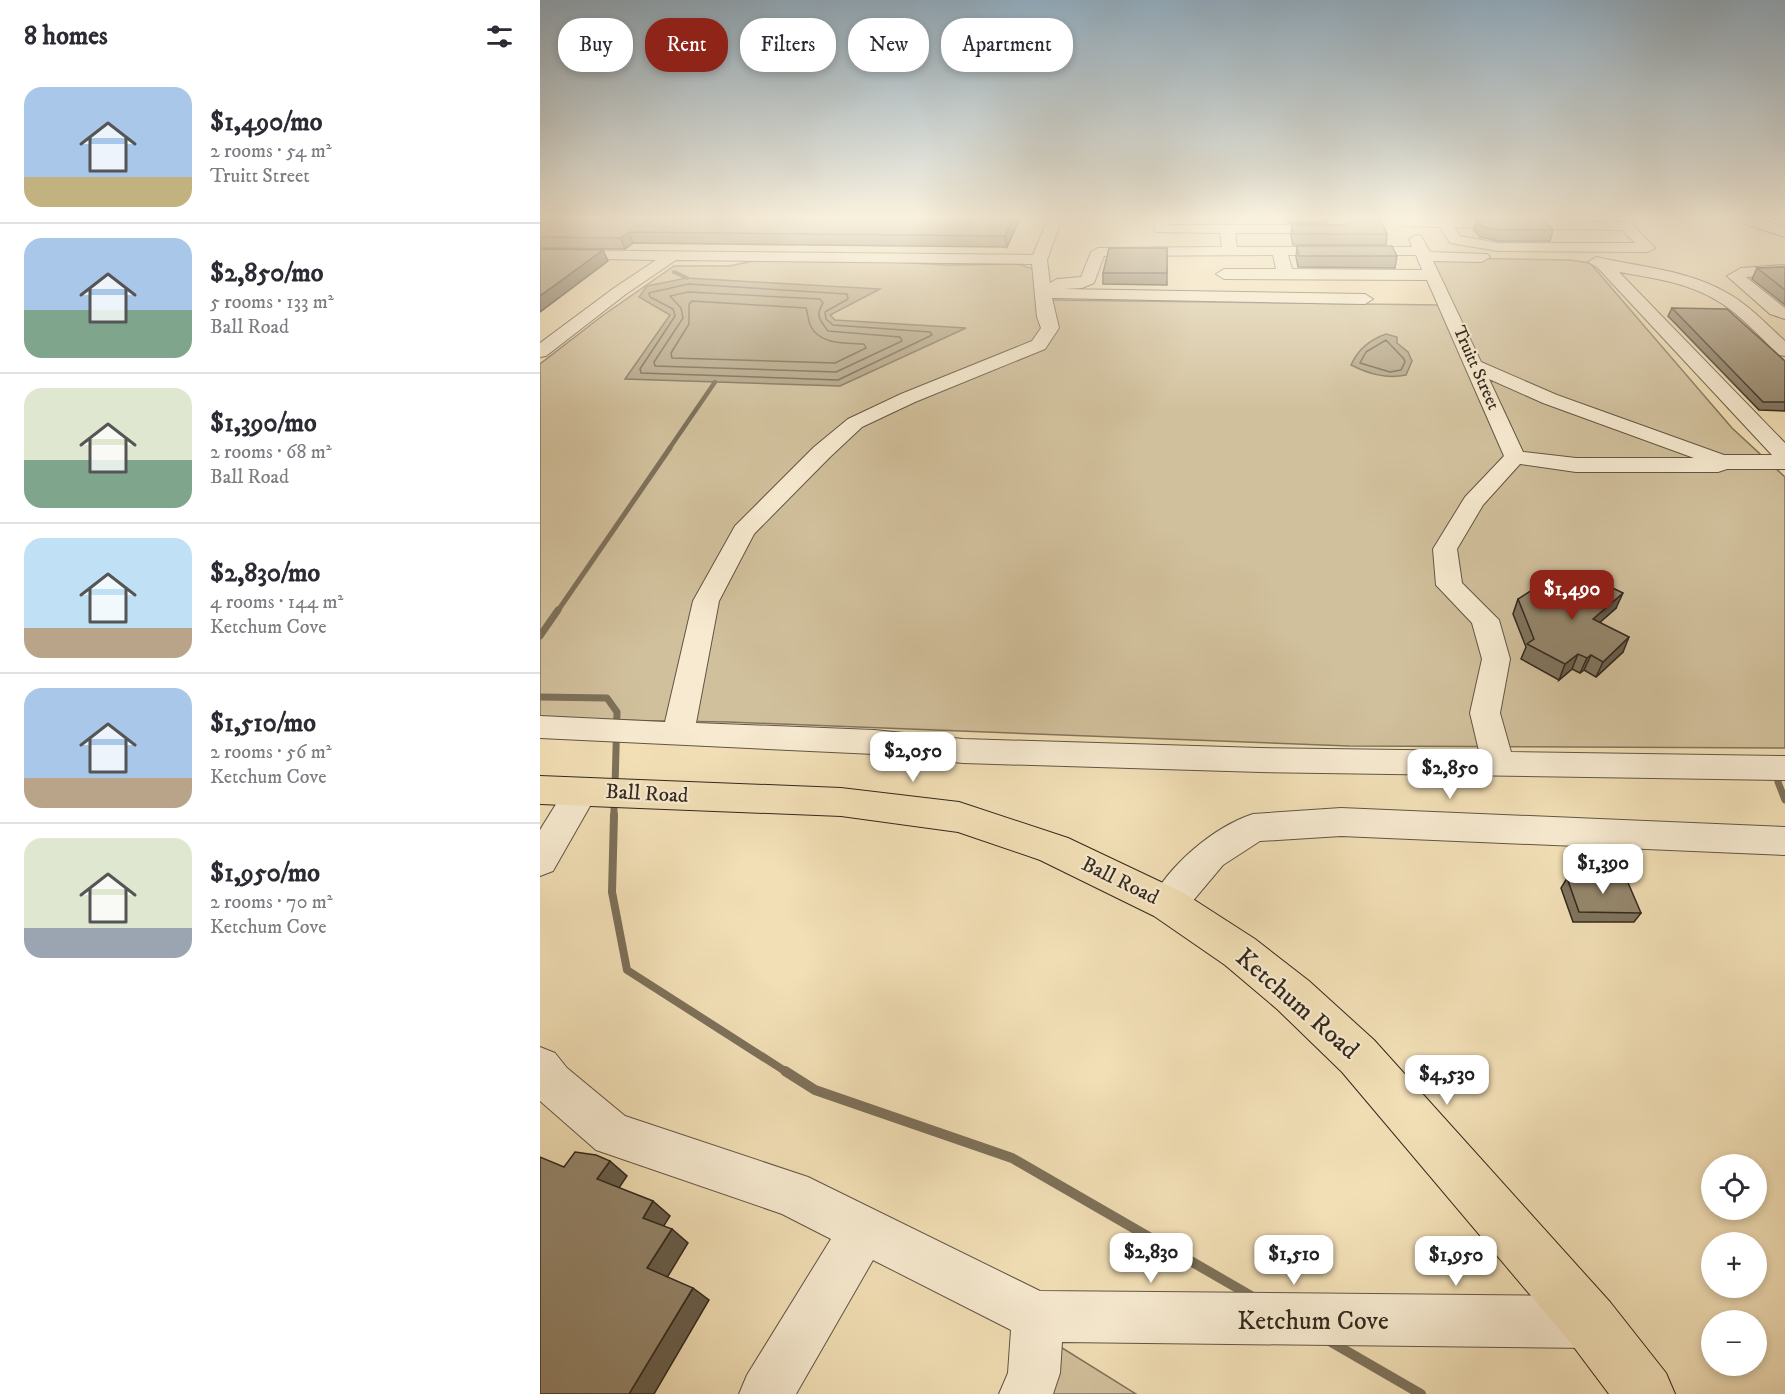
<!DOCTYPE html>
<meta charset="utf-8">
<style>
body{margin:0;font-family:"IM FELL DW Pica",serif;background:#f7f7f7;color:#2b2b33;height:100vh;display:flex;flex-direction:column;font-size:22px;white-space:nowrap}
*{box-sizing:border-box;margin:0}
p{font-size:20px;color:#7c7c81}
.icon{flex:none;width:33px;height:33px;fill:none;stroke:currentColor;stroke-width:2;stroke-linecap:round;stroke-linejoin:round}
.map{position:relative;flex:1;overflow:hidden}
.details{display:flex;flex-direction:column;background:#fff;width:540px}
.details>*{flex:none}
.banner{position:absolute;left:18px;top:18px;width:570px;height:54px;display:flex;gap:12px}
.controls{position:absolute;left:1161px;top:1154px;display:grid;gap:12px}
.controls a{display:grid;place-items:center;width:66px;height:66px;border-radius:50%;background:#fff;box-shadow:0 3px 9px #0003;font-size:30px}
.price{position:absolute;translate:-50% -51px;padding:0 14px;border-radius:12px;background:#fff;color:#222;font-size:20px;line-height:39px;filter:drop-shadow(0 2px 3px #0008)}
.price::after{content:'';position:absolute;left:50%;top:36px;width:18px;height:14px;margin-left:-9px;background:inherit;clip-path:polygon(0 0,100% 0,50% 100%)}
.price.selected{background:#8f2418;color:#fff}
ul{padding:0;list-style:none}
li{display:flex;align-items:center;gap:18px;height:150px;padding:0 24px}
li+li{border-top:2px solid #e1e1e2}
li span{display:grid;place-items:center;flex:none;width:168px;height:120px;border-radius:18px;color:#555}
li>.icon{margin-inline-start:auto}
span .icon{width:72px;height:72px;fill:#fffc;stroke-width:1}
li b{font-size:26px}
h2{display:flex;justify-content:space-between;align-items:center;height:72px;padding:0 24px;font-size:26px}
.chip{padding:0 21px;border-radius:24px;background:#fff;box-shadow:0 3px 9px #0003;font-size:21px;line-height:54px}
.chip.selected{background:#8f2418;color:#fff}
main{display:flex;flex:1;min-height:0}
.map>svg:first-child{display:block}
.green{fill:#d1c09c;stroke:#81745d;stroke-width:1.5}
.water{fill:#b0a182;stroke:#7d715a;stroke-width:1.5}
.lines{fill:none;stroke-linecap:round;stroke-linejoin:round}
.shore{stroke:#706450;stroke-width:1.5}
.stream-far5{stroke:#7d715a;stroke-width:4}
.stream-far4{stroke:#7d715a;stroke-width:4.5}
.stream-far3{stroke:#7d715a;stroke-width:5}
.stream-far2{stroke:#7d715a;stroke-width:7}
.stream-far1{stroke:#7d715a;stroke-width:8}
.stream{stroke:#7d715a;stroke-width:10}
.minor-casing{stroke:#615644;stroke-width:2}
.major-casing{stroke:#31281e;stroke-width:2}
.minor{fill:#f7ead0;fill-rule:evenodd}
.major{fill:#f2dfb6;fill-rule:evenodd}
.wall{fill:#80745e;stroke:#31281e;stroke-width:1.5}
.shaded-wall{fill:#685e4c;stroke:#31281e;stroke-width:1.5}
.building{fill:#95876d;stroke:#31281e;stroke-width:1.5}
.labels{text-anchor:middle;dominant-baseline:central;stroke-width:4.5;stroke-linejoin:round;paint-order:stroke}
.far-street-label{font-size:18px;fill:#31281e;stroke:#f7ead0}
.street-label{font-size:21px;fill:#31281e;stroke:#f7ead0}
.near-street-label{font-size:26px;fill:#31281e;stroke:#f7ead0}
</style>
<main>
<section class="details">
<h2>8 homes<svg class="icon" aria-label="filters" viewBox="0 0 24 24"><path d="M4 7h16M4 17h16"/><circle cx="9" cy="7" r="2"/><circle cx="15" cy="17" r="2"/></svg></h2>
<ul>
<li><span style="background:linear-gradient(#a9c7e8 75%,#c2b280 0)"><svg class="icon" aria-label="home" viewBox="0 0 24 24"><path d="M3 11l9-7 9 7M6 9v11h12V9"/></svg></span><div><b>$1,490/mo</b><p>2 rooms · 54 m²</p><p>Truitt Street</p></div></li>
<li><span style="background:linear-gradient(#a9c7e8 60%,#7fa58c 0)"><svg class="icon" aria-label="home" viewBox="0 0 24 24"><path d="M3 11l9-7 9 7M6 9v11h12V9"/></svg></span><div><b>$2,850/mo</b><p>5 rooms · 133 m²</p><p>Ball Road</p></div></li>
<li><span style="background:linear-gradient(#dfe7d0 60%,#7fa58c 0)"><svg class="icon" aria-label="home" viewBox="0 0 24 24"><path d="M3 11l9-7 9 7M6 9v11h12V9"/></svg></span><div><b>$1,390/mo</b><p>2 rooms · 68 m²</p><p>Ball Road</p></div></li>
<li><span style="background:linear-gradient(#bfe0f5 75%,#b9a48a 0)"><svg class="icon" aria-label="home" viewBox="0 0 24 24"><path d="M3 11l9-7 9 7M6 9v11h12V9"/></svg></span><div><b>$2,830/mo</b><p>4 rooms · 144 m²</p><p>Ketchum Cove</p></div></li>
<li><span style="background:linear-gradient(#a9c7e8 75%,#b9a48a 0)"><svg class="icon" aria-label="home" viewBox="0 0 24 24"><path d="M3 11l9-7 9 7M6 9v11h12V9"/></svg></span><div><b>$1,510/mo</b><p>2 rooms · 56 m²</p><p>Ketchum Cove</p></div></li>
<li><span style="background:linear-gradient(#dfe7d0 75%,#9aa5b1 0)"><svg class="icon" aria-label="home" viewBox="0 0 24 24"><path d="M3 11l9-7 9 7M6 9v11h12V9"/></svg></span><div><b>$1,950/mo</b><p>2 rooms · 70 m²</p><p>Ketchum Cove</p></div></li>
</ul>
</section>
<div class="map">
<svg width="1245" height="1394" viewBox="0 0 1245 1394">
<rect width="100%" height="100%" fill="#f2dfb6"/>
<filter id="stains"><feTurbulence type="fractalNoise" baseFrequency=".00333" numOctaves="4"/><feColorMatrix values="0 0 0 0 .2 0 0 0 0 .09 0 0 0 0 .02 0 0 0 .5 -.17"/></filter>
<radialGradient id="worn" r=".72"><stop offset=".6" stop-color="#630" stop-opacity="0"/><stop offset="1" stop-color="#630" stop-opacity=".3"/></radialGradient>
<path class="green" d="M 909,258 L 1030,260 L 1050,263 L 1192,428 L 1245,477 L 1245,748 L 809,746 L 188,722 L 0,719 L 0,364 L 62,316 L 134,266 L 189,266 L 213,261 L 352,262 L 408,265 L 479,264 L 495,270 L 510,300 L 899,305 L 892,260 Z
M 503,1336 L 596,1394 L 481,1394 Z"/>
<path class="water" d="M 147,278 L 340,289 L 290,315 L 295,320 L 426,328 L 300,386 L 85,379 L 130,315 L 99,297 L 107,286 Z
M 846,334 L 857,337 L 857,343 L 868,352 L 872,361 L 866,375 C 846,379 829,374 811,365 C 818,349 829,340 846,334 Z"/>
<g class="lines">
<path class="shore" d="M 148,284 L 307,294 L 308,299 L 285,312 L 286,319 L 293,325 L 390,332 L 392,335 L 298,380 L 101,373 L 100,369 L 135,316 L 133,309 L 110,297 L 109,293 Z
M 148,292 L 280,299 L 283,303 C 275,316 280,320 288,331 L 360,337 L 362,341 L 296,372 L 115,366 L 114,362 L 143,318 L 141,308 L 130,296 Z
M 152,301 L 266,308 C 268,314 268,321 271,327 C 281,345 306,343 324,344 L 326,348 L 295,363 L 132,358 L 131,353 L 149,324 L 149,304 Z
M 846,340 L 864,359 L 865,362 L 861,370 L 850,372 L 820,363 L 826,352 Z"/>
<path class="stream-far5" d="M 134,272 L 147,278"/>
<path class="stream-far4" d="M 129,449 L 175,382"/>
<path class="stream-far3" d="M 17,612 L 130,448"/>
<path class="stream-far2" d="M 0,636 L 18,610
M 0,697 L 67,698 L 77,712 L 75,787
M 1238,782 L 1245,800
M 74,816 L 74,799"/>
<path class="stream-far1" d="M 74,815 L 72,892 L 87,970 L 248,1073"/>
<path class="stream" d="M 245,1071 L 275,1090 L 472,1158 L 713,1297
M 791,1342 L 881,1394"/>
<g class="minor-casing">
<path id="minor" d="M 509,216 L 523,216 L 507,260 L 510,283 L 517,279 L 541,277 L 551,252 L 558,248 L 682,247 L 680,233 L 616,232 L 614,229 L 616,216 L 630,216 L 629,225 L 792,225 L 799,229 L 792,233 L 695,233 L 697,247 L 872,247 L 869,239 L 876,235 L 881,236 L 890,252 L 947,254 L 950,257 L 942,262 L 893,261 L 941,362 L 1017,395 L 1184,455 L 1232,455 L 1057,267 L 1048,262 L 1056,257 C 1100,267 1149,270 1189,294 C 1210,306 1227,325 1245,341 L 1245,356 L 1239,355 C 1219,336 1200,314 1176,300 C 1146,282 1112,278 1079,272 L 1245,443 L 1245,469 L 1187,469 L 1178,472 L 1036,472 L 980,464 L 943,505 L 917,549 L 922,583 L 959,620 L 970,659 L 960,713 L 971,752 L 1245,756 L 1245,780 L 720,772 L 423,763 L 334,754 L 0,738 L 0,716 L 125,722 L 153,601 L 195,526 L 274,447 L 308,419 L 361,394 L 492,341 L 501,328 L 497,317 L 492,264 L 136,260 L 86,294 L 6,356 L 0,357 L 0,343 L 74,288 L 116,260 L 0,258 L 0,250 L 493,255 ZM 733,255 L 736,269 L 684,269 L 676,274 L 684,279 L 887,280 L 964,456 L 925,497 L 893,549 L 896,585 L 932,623 L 942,659 L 930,713 L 939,751 L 720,748 L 423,739 L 334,730 L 156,723 L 179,601 L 214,534 L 290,457 L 322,427 L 375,402 L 505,349 L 519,328 L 512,298 L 825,304 L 833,299 L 825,294 L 524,289 L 542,288 L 554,283 L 564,256 ZM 748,255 L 876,255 L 882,270 L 752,269 ZM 949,379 L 1003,403 L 1154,458 L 1036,458 L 983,452 Z
M 867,219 L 1086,222 L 1091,223 L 1115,248 L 1108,252 L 958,251 L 910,243 L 900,227 L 862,226 L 860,223 ZM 914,227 L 1082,230 L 1095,243 L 958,243 L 920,236 Z
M 1245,265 L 1245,275 L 1206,277 L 1245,308 L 1245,319 L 1230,314 L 1187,276 L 1201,268 Z
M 41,779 L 53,783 L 58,792 L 13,871 L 0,876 L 0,830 L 29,783 Z
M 801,808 L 1245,827 L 1245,855 L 801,836 L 720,841 L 683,865 L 641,915 L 628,920 L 615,915 L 609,904 C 628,866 673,827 713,814 Z
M 0,1047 L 15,1053 L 27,1068 L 85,1116 L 268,1177 L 500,1291 L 1050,1296 L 1068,1304 L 1076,1322 L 1068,1340 L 1050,1348 L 522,1342 L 520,1373 L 513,1394 L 459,1394 L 468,1373 L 471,1330 L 333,1260 L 256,1394 L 199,1394 L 207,1375 L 291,1239 L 242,1214 L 56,1150 L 0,1101 Z"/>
</g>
<g class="major-casing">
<path id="major" d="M 1188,216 L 1211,216 L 1245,227 L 1245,237 L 1190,219 Z
M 0,776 L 301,788 L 419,802 L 528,838 L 642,892 L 715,939 L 769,981 L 834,1040 L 1070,1302 L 1126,1373 L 1135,1394 L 1069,1394 L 1030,1342 L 802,1072 L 737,1009 L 685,965 L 614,916 L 500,860 L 418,832 L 301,816 L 0,804 Z"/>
</g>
<use href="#minor" class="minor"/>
<use href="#major" class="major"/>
</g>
<path class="wall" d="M 0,216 L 481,216 L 467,247 L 93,243 L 85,249 L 0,248 Z
M 746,216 L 789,216 L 788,223 L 748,223 Z
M 810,216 L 839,216 L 847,234 L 846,245 L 753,245 L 751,235 L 752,225 L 804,225 L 809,222 Z
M 924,216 L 991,216 L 991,218 Z
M 1234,216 L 1245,216 L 1245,220 Z
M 936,219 L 1013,230 L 1010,241 L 958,241 L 940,237 L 934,230 Z
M 757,246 L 857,256 L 855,268 L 758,267 L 756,257 Z
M 627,248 L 627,285 L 563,284 L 563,273 Z
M 1245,267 L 1245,305 L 1212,279 L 1217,268 Z
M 1132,308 L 1245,361 L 1245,411 L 1219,410 L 1128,316 Z
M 1027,595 L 1076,608 L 1060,622 L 1083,652 L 1056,677 L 1044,670 L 1040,673 L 1032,669 L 1019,680 L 981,659 L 986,647 L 973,614 L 978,599 Z
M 1027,878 L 1101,913 L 1094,922 L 1033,922 L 1021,888 Z"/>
<path class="shaded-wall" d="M 475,216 L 481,216 L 467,247 L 465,236 Z
M 89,232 L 93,243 L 85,249 L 81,238 Z
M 63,250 L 68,261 L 0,312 L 0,296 Z
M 1083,593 L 1076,608 L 1047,634 L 1053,619 Z
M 1089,637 L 1083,652 L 1056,677 L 1063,662 Z
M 1038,654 L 1032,669 L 1019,680 L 1025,664 Z
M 1051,655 L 1044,670 L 1040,673 L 1047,658 Z
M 70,1161 L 87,1176 L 75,1194 L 57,1179 Z
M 113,1201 L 130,1216 L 120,1232 L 103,1218 Z
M 132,1229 L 148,1243 L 125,1281 L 107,1268 Z
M 153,1288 L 169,1300 L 114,1394 L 89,1394 Z"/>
<path class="building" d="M 0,216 L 475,216 L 465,236 L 89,232 L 81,238 L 0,237 Z
M 811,216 L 839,216 L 847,234 L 754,234 L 752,225 L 804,225 L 814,219 Z
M 936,219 L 1005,220 L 1013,230 L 961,230 L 942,227 Z
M 757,246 L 852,246 L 857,256 L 759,256 Z
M 569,248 L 627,248 L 627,273 L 563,273 Z
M 0,249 L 63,250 L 0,296 Z
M 1245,267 L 1245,290 L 1217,268 Z
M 1132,308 L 1187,309 L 1245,361 L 1245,402 L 1223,402 Z
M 1050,577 L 1083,593 L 1053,619 L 1089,637 L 1063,662 L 1051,655 L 1047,658 L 1038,654 L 1025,664 L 987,644 L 994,639 L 978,599 L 1003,583 L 1027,595 Z
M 1027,878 L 1086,878 L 1101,913 L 1039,912 Z
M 35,1152 L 56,1155 L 70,1161 L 57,1179 L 113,1201 L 103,1218 L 132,1229 L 107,1268 L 153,1288 L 89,1394 L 0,1394 L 0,1157 L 24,1167 Z"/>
<linearGradient id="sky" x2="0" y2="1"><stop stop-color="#91acbf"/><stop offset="0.53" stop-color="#f9f1de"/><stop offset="1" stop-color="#f9f1de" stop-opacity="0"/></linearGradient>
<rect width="1245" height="411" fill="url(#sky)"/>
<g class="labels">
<g class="far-street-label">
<text transform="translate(936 368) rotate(66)">Truitt Street</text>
</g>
<g class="street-label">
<text transform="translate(107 794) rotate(3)">Ball Road</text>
<text transform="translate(580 881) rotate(26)">Ball Road</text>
</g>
<g class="near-street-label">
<text transform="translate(757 1004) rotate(41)">Ketchum Road</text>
<text x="773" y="1321">Ketchum Cove</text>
</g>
</g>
<rect width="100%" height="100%" filter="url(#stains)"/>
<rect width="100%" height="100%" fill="url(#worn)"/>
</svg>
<div class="controls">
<a><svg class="icon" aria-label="locate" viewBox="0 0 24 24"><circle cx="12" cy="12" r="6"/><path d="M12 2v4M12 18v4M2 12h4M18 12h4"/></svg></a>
<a>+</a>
<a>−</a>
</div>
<b class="price selected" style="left:1032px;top:621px">$1,490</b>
<b class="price" style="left:373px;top:783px">$2,050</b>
<b class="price" style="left:910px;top:800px">$2,850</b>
<b class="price" style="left:1063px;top:895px">$1,390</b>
<b class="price" style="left:907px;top:1106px">$4,530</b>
<b class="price" style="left:611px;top:1284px">$2,830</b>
<b class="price" style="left:754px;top:1286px">$1,510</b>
<b class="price" style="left:916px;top:1287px">$1,950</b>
<div class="banner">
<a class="chip">Buy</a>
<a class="chip selected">Rent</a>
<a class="chip">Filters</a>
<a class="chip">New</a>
<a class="chip">Apartment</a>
</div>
</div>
</main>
